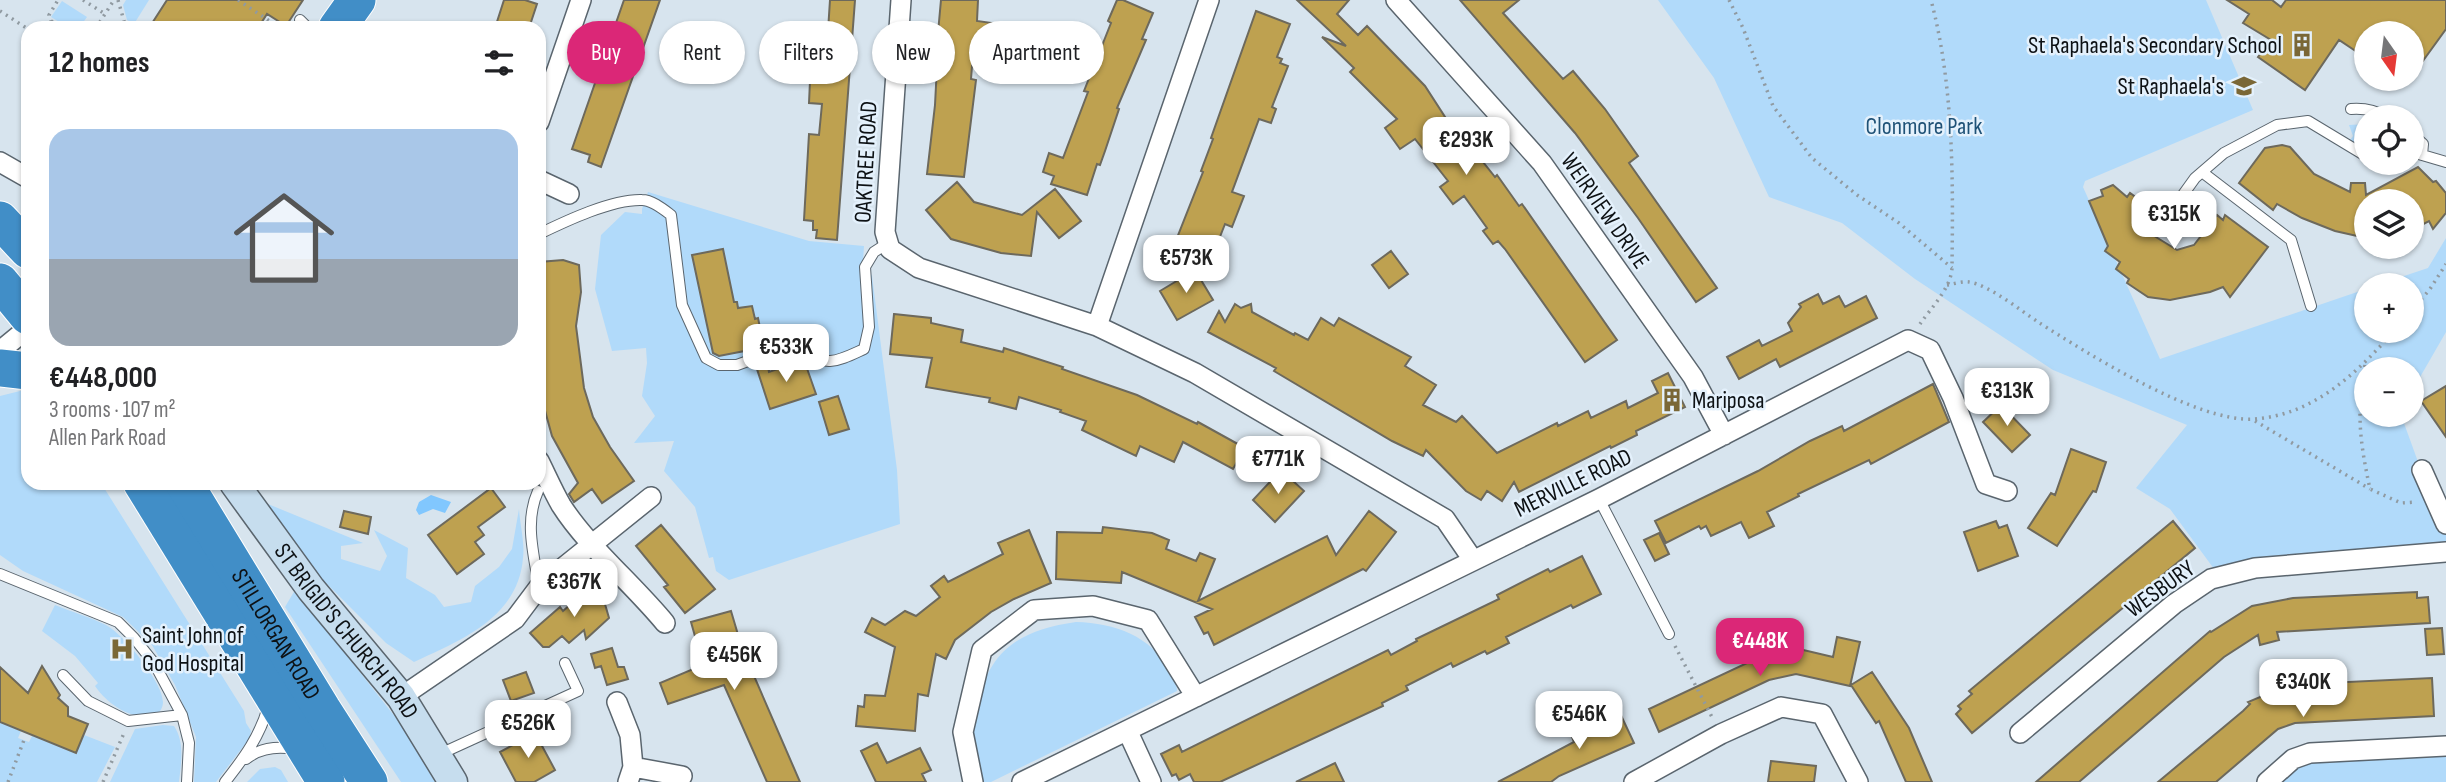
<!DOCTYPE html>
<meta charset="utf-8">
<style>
body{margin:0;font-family:"Sofia Sans Condensed",sans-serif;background:#f6f6f6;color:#202124;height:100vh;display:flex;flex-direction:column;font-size:26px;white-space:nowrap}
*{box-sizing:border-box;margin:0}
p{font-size:23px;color:#757577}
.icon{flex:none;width:38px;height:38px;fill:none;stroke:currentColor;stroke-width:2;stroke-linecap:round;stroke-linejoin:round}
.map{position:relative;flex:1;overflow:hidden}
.details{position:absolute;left:21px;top:21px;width:525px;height:469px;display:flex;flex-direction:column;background:#fff;border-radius:21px;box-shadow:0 2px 5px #0004}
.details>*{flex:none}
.top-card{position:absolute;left:567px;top:21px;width:665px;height:63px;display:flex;gap:14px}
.needle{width:46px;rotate:166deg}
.buttons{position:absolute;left:2354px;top:21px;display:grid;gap:14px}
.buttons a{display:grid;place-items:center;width:70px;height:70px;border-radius:50%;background:#fff;box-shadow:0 2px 5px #0004;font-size:35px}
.price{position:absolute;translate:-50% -60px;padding:0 16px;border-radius:14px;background:#fff;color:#222;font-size:23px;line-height:46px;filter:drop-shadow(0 2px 4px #0008)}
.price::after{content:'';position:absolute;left:50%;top:42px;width:21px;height:16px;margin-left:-10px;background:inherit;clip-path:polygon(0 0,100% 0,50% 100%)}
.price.current{background:#db2777;color:#fff}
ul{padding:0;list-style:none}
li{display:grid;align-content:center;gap:14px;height:371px;padding:0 28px}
li span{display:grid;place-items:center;height:217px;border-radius:21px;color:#555}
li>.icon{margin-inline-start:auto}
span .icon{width:126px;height:126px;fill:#fffc;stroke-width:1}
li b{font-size:30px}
h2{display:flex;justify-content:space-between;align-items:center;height:84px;padding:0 28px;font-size:30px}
.chip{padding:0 24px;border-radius:32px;background:#fff;box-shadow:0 2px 5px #0004;font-size:24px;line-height:63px}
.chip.current{background:#db2777;color:#fff}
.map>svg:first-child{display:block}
.green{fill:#b1dafa}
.water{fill:#81c7fe}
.building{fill:#bea150;stroke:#6d695c;stroke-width:2}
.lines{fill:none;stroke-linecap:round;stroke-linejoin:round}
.lane-casing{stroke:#5a656e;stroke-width:12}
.street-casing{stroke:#5a656e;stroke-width:22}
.secondary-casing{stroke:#5a656e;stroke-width:31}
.highway-casing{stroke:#fff;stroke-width:39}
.path{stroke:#909aa1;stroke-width:3.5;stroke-dasharray:2 5;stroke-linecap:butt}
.lane{stroke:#fff;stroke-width:10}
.street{stroke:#fff;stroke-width:19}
.secondary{stroke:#c6ddee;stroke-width:28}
.highway{stroke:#418ec7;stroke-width:37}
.labels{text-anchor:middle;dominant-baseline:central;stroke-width:5;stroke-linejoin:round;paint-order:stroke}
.poi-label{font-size:24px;fill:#0d1114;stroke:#e4f1fc;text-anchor:end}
.park-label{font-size:24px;fill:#1f5277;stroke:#e4f1fc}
.street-label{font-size:24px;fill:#0d1114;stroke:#e4f1fc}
</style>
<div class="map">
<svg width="2446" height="782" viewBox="0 0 2446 782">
<rect width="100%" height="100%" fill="#d7e4ee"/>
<path class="green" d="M 126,0 L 149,0 L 134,24 L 127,20 L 123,5 Z
M 1658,0 L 2206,0 L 2253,110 L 2085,181 L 2083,187 L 2160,359 L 2366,289 L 2366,331 L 2412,331 L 2412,285 L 2377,285 L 2428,268 L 2446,238 L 2446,332 L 2412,391 L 2412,369 L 2366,369 L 2366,415 L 2401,415 L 2421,470 L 2446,525 L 2446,551 L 2220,577 L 2170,509 L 2136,488 L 2187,425 L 2053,370 L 1915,279 L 1842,223 L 1769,197 L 1714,78 Z
M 62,1 L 87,17 L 79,28 L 69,28 L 51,17 Z
M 2366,124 L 2366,156 L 2346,146 L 2353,136 L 2349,125 Z
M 648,192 L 809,241 L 864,246 L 863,261 L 872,276 L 897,470 L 900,524 L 729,580 L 716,571 L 713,557 L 709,558 L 695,507 L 664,471 L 674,441 L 634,443 L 655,416 L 642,396 L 647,363 L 646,348 L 612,351 L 595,289 L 601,235 L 625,212 L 642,214 L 642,209 Z
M 28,389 L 28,483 L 101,483 L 244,711 L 246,723 L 251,731 L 249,739 L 216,782 L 194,782 L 196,737 L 175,685 L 152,645 L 123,617 L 23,571 L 0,555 L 0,396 Z
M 268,504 L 363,543 L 341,546 L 341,559 L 380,571 L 387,556 L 374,530 L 408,548 L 406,578 L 435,595 L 444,607 L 471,602 L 475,586 L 499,567 L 512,549 L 519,509 C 520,525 525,543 523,558 C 518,618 461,640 414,662 L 386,643 L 310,567 Z
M 295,590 L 400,723 L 435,782 L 401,782 L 285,607 Z
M 55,605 C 72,612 90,617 106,625 C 123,634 163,682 163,702 C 163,708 160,711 156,716 C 132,720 109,706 95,686 L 98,683 L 75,656 L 42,631 Z
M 1076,622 C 1115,623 1151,636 1170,671 C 1173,678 1177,683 1177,691 L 991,782 L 981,782 C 978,766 973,749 973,733 C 972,725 976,715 977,706 C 989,649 1021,630 1076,622 Z
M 0,722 L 21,731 L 18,738 L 29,742 L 35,730 L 53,744 L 76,753 L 84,735 L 115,747 L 97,782 L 0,782 Z
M 163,725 L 174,726 C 185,742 181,764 179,782 L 110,782 L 135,729 Z
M 2446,746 L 2446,782 L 2267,782 L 2294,760 Z
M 275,767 L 281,770 L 288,782 L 247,782 L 260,769 Z"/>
<path class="water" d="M 431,495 L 451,502 L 445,513 L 433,509 L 419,515 L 416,510 L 419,502 Z"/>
<path class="building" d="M 167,0 L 303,0 L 286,26 L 267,14 L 258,28 L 149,28 Z
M 504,0 L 525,0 L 537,4 L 529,28 L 495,28 Z
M 624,0 L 660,0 L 601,167 L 588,162 L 590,155 L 572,149 Z
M 830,0 L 855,0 L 837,240 L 816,238 L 817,230 L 813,230 L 813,221 L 804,220 L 809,134 L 819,135 L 822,104 L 809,103 L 810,81 L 815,82 L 818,30 L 828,31 Z
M 941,0 L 978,0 L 977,21 L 992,23 L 990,42 L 974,41 L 971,79 L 976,80 L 964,177 L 927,174 L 935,105 L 937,66 L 935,66 Z
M 1117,0 L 1123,0 L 1153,13 L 1142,39 L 1146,40 L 1117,108 L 1119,109 L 1105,151 L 1100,165 L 1097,164 L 1087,195 L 1051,184 L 1054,176 L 1043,172 L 1049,153 L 1063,158 L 1088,92 L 1084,91 L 1111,23 L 1108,21 Z
M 1297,0 L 1349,0 L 1337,14 L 1358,35 L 1367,26 L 1425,86 L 1449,123 L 1453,120 L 1470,141 L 1468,143 L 1495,177 L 1497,175 L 1519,206 L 1522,204 L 1617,340 L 1585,362 L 1505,249 L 1498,241 L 1493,244 L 1483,231 L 1487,228 L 1464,196 L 1453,204 L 1440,187 L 1448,181 L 1415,139 L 1400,149 L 1385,128 L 1397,119 L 1350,72 L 1354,68 L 1322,37 L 1346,46 Z
M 1460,0 L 1519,0 L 1503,13 L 1563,79 L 1573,71 L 1605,109 L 1638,156 L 1629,163 L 1717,288 L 1696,302 L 1638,218 L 1575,133 Z
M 2227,0 L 2272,0 L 2281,7 L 2286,0 L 2446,0 L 2446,29 L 2412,76 L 2412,33 L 2366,33 L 2366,58 L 2339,40 L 2305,90 L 2258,57 L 2271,40 L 2243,23 L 2249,14 Z
M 1256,11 L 1290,24 L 1277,57 L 1282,59 L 1280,63 L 1288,66 L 1272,107 L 1276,109 L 1271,123 L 1259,119 L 1232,192 L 1244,196 L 1232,227 L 1225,224 L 1214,252 L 1177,238 L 1203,172 L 1201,171 L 1213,139 L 1211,138 Z
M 2282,145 L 2290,147 L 2314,174 L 2350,192 L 2351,183 L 2365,183 L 2366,195 L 2418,167 L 2433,182 L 2436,181 L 2446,193 L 2446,213 L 2433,229 L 2429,221 L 2412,230 L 2412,201 L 2366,201 L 2366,238 L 2335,231 L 2302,218 L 2277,204 L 2273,210 L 2239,183 L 2265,148 Z
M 957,182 L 974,202 L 1022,215 L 1055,189 L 1081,221 L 1059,238 L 1037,212 L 1031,256 L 1001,253 L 951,239 L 926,210 Z
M 2113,185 L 2127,197 L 2130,193 L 2145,204 L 2143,206 L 2153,216 L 2143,229 L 2177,250 L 2194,245 L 2217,215 L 2223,220 L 2225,215 L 2268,247 L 2230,297 L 2223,287 L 2210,292 L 2170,300 L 2148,297 L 2127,283 L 2129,279 L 2116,269 L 2120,262 L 2105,251 L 2108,246 L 2089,201 L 2103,196 L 2101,190 Z
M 723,249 L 734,302 L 737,302 L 738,308 L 752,306 L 755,319 L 758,318 L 764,347 L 751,352 L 750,350 L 719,356 L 713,353 L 692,255 Z
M 1391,251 L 1408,274 L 1389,288 L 1372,265 Z
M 563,260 L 579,265 L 581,292 L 576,326 L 584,388 L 593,417 L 610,447 L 634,481 L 602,503 L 592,489 L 574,502 L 569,494 L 578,483 L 552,436 L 539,389 L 539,262 Z
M 1195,270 L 1213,300 L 1177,320 L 1160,291 Z
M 1818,294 L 1823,304 L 1839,296 L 1845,307 L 1866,296 L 1877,318 L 1780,367 L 1776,359 L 1739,379 L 1727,357 L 1759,340 L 1762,346 L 1792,331 L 1788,323 L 1801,307 L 1799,304 Z
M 1235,304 L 1241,308 L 1251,304 L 1252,312 L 1294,335 L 1295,333 L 1308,340 L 1321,318 L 1334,326 L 1339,318 L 1411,357 L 1405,366 L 1436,385 L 1423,405 L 1456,422 L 1462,416 L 1497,453 L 1557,423 L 1558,426 L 1588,411 L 1591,418 L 1626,401 L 1628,408 L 1658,393 L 1652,381 L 1668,373 L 1685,407 L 1636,431 L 1637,435 L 1611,448 L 1610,446 L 1519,492 L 1514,482 L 1502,501 L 1487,491 L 1481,500 L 1466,491 L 1426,450 L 1423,456 L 1392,441 L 1274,371 L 1276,368 L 1208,332 L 1219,311 L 1225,322 Z
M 894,314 L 931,318 L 931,323 L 963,330 L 961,342 L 1003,352 L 1004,348 L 1063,367 L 1062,369 L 1137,395 L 1197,424 L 1198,422 L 1245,448 L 1233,469 L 1183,442 L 1174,462 L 1140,446 L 1136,456 L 1082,430 L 1086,421 L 1060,412 L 1061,410 L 1019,397 L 1016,409 L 989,402 L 990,398 L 926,387 L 932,358 L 890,354 Z
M 804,360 L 816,394 L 770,409 L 756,366 L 767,362 L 769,372 Z
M 1933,384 L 1949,422 L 1871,464 L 1869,460 L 1798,494 L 1799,496 L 1767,512 L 1774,526 L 1749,538 L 1741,522 L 1711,536 L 1706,526 L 1701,529 L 1699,526 L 1666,543 L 1655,521 L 1758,471 L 1810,441 L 1842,426 L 1844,431 Z
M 2446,386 L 2446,437 L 2421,401 Z
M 838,396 L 849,429 L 829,435 L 819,402 Z
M 2001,405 L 2030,435 L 2012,452 L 1983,422 Z
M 2071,449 L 2106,462 L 2096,492 L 2093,491 L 2057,546 L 2028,528 L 2051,493 L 2055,495 Z
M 1281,470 L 1304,491 L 1275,522 L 1253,500 Z
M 491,488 L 505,507 L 478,527 L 484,535 L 475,542 L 484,554 L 457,574 L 428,535 Z
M 344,511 L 371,517 L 368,534 L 340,527 Z
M 1369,511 L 1396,532 L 1366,571 L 1363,569 L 1214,645 L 1208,632 L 1204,634 L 1195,617 L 1212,609 L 1122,572 L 1121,583 L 1056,579 L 1057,532 L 1102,533 L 1103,527 L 1152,533 L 1169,540 L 1166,549 L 1196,561 L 1200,553 L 1215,559 L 1198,601 L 1327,536 L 1336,555 Z
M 1996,521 L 1999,528 L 2007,525 L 2018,556 L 1978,571 L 1964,532 Z
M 2173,521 L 2195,548 L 1972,733 L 1956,714 L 1961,709 L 1958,706 L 1972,694 L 1969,691 Z
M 661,525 L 715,589 L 685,613 L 664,587 L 668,585 L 636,546 Z
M 1029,530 L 1051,583 L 1014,599 L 991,612 L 955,640 L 946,659 L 936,654 L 928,696 L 918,694 L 915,731 L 856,726 L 858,706 L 864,707 L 865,695 L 885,696 L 895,647 L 865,632 L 872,618 L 885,625 L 905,611 L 916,616 L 940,597 L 931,586 L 944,576 L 948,582 L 1003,554 L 998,543 Z
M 1659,533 L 1669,554 L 1655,561 L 1644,540 Z
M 1582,556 L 1601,594 L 1573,608 L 1571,605 L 1506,637 L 1509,643 L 1487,654 L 1485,651 L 1453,667 L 1451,663 L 1406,686 L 1408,690 L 1382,703 L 1383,706 L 1220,782 L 1194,782 L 1190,774 L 1179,780 L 1176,774 L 1172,776 L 1161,754 L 1179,745 L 1182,752 L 1388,650 L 1391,655 L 1417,641 L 1416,639 L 1499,599 L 1497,595 L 1548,569 L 1550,572 Z
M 598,580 L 609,618 L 586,639 L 584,630 L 569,643 L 562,636 L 549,647 L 543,647 L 530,633 L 560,607 L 563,611 Z
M 2417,592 L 2417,598 L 2428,597 L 2430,623 L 2277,632 L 2279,640 L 2260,645 L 2258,635 L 2224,657 L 2079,782 L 2036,782 L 2210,631 L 2211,632 L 2252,606 L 2293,598 Z
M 731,611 L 744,655 L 750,653 L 758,675 L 754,676 L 800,782 L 767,782 L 724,685 L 668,704 L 660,683 L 703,665 L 691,622 Z
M 2442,628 L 2444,654 L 2427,655 L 2425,629 Z
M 1773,637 L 1776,653 L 1795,648 L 1833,657 L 1837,637 L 1860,642 L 1850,686 L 1796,674 L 1769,680 L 1659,732 L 1649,709 L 1760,657 L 1756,641 Z
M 612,648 L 618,667 L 624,667 L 628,679 L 607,685 L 601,666 L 595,668 L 591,654 Z
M 42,666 L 60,695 L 58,698 L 68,707 L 68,716 L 88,724 L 76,753 L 0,722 L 0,667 L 28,693 Z
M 526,672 L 534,693 L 511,701 L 503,680 Z
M 1872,672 L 1909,728 L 1932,782 L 1906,782 L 1879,721 L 1876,723 L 1851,685 Z
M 2432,678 L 2434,716 L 2295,723 L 2278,729 L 2216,782 L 2158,782 L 2243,711 L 2250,704 L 2248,702 L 2296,682 L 2327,681 L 2327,683 Z
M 1618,709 L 1634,743 L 1559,776 L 1551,782 L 1498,782 L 1574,742 L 1571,734 L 1603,720 L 1601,717 Z
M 535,733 L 555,770 L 534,782 L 516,782 L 500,752 Z
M 877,743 L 887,763 L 920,748 L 931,770 L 922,774 L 926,782 L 876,782 L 861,751 Z
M 1771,761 L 1816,766 L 1814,782 L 1768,782 Z
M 1335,763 L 1344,782 L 1296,782 Z"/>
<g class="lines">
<g class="lane-casing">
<path id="lane" d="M 300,20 L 308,28
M 2351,109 C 2364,108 2375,110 2386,117
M 2412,134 L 2423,144 L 2422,155
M 2412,152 L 2446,162
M 2202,172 L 2291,240 L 2311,306
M 2172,210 L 2195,178 L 2224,153 L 2277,125 L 2308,121 L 2366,156
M 539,234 C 566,221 612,199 642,200 C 652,200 663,209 671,215 L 682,305 L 706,358 L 719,365 L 737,365 L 778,350 L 802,348 C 824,370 840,360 864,349 L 869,327 L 865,267 L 874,252 L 888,243
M 538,491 C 524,522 534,555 539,587
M 1599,499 L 1669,634
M 0,574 L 118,622 L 134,638 L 154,663 L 182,715 L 189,743 L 187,782
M 63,675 L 88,701 L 128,721 L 182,715
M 440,754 L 578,691 L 565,663
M 246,759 C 260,748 276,746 294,749
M 225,782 C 244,758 260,736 268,707"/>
</g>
<g class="street-casing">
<path id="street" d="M 901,0 L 885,232 L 890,249 L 919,268 L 1097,326 L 1195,373 L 1445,519 L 1473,560
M 1396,0 L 1542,163 L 1693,377 L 1724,435
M 539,122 L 581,0
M 0,162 L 28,178
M 539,180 L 569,194
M 1097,326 L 1209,0
M 0,351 L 28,328
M 539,461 C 546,475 553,491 561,505 C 587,546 633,584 665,623
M 2422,470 L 2446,524
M 401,697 L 515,619 L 539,587 L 651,497
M 617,702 L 630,735 L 633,767
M 1128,732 L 1151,782
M 2020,733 L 2174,604 L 2211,579 L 2255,568 L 2446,552
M 628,782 L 633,767 L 682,776
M 973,782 L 963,732 L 982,650 L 1034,610 L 1093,606 L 1148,620 L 1196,697
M 1022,782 L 1599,499 L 1908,340 L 1930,350 L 1953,398 L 1986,484 L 2007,491
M 1634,782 L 1721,734 L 1781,707 L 1822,714 L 1858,782
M 2267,782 L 2293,759 L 2310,753 L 2446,746"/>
</g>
<g class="secondary-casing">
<g id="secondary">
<path id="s1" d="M 234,483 L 311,589 L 401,697 L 453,782"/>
</g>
</g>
<g class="highway-casing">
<g id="highway">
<path d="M 337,28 L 357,0"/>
<path d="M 0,220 L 28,250"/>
<path d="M 0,282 L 28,316"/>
<path d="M 0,368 L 28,371"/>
<path d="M 142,483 L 326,782"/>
<path id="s2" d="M 184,483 L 322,709 L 369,782"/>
</g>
</g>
<path class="path" d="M 83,0 L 105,14
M 118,0 L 126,28
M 238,0 L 280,28
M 1729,0 L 1743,28 L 1773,106 L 1812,158 L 1857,195 L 1899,223 L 1952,268
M 0,11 L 28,29
M 51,21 L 62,28
M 47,28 L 51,21 L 49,15 L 58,0
M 96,28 L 114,0
M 1947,285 C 1954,284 1962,281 1969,282 C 1989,285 2020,310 2038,322 C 2087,353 2197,423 2254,419 C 2314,415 2357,373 2394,331
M 2412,310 L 2430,289 L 2446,264
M 1920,324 C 1931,308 1951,288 1952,268 C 1953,179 1954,87 1931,0
M 2365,365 C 2356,414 2360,442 2370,489 L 2401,503 L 2416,502
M 2255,421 L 2370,489
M 1675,646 L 1713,719
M 8,782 L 24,740
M 103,782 L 124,733"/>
<use href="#lane" class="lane"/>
<use href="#street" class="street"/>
<use href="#secondary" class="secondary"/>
<use href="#highway" class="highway"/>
</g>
<defs>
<g id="building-bare" transform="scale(1.89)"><path d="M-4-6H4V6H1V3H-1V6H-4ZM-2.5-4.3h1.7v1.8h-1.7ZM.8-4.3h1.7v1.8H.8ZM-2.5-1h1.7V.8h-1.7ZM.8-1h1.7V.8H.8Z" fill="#7a6736" stroke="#e4f1fc" stroke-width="2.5" paint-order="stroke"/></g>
<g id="school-bare" transform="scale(1.89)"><path d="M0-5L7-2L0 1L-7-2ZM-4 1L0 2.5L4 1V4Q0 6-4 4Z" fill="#7a6736" stroke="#e4f1fc" stroke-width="2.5" paint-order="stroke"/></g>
<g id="hospital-bare" transform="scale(1.89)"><path d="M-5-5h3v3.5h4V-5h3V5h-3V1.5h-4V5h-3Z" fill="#7a6736" stroke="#e4f1fc" stroke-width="2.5" paint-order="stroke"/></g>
</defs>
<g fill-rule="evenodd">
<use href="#building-bare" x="2302" y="45"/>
<use href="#school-bare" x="2244" y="86"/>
<use href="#building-bare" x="1672" y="400"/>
<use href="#hospital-bare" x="122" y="649"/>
</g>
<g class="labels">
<g class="poi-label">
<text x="2282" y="45">St Raphaela's Secondary School</text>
<text x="2224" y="86">St Raphaela's</text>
<text x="1692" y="400" text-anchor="start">Mariposa</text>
<text x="142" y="635" text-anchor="start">Saint John of<tspan x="142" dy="28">God Hospital</tspan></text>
</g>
<g class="park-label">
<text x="1924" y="126">Clonmore Park</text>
</g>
<g class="street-label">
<text transform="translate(866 162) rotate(-87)">OAKTREE ROAD</text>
<text transform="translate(1605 211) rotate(55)">WEIRVIEW DRIVE</text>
<text transform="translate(1573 483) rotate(-26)">MERVILLE ROAD</text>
<text transform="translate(2160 589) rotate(-36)">WESBURY</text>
<text stroke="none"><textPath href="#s1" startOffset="186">ST BRIGID'S CHURCH ROAD</textPath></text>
<text stroke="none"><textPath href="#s2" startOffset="177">STILLORGAN ROAD</textPath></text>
</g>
</g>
</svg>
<div class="buttons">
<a><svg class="needle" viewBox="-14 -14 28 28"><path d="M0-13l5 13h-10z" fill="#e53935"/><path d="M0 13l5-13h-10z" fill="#757577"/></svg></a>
<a><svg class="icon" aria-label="locate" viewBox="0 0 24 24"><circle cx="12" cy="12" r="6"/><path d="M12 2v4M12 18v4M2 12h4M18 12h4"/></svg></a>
<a><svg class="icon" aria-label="layers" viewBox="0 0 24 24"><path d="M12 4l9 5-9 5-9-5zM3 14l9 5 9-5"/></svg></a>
<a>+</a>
<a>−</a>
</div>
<b class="price" style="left:1466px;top:177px">€293K</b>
<b class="price" style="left:2174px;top:251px">€315K</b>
<b class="price" style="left:1186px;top:295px">€573K</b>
<b class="price" style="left:786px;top:384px">€533K</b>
<b class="price" style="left:2007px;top:428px">€313K</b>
<b class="price" style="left:1278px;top:496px">€771K</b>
<b class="price" style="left:574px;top:619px">€367K</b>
<b class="price current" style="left:1760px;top:678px">€448K</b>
<b class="price" style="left:734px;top:692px">€456K</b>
<b class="price" style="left:2303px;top:719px">€340K</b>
<b class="price" style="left:1579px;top:751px">€546K</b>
<b class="price" style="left:528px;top:760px">€526K</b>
<div class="top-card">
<a class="chip current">Buy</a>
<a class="chip">Rent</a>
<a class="chip">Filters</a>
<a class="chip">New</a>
<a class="chip">Apartment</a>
</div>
<section class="details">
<h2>12 homes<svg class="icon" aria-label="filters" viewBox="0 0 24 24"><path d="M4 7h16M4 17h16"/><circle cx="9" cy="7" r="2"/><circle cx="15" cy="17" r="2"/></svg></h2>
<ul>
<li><span style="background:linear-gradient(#a9c7e8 60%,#9aa5b1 0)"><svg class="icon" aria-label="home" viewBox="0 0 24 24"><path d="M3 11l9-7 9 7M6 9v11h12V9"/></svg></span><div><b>€448,000</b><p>3 rooms · 107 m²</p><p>Allen Park Road</p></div></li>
</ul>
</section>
</div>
